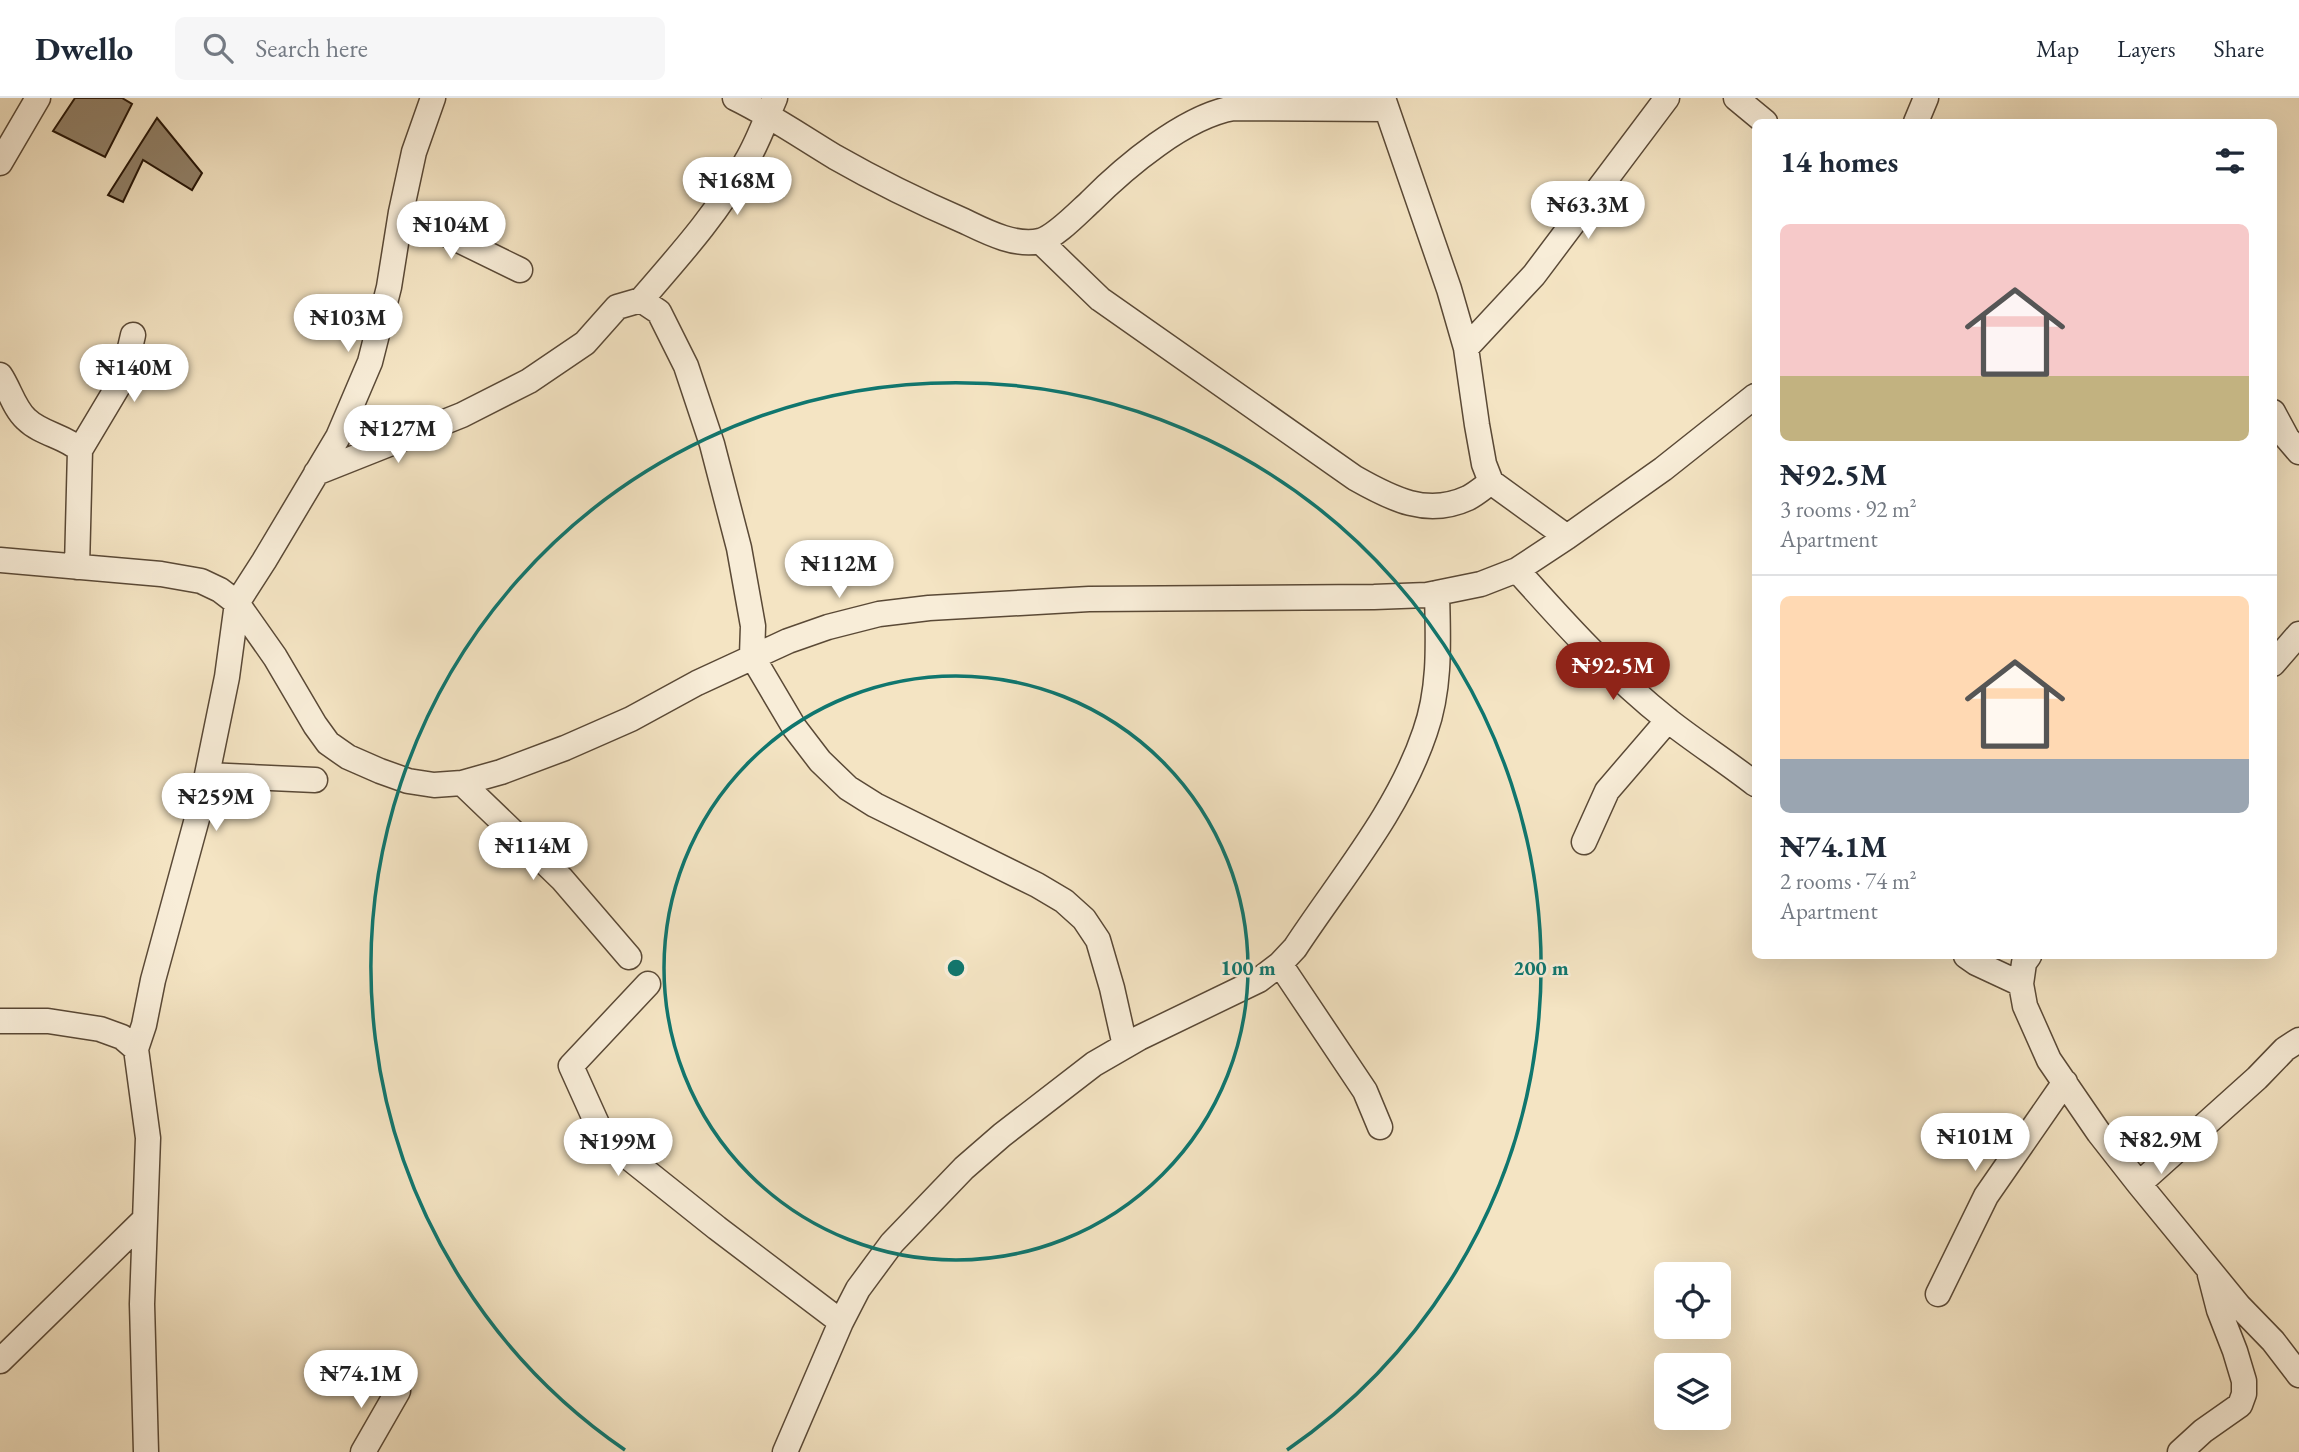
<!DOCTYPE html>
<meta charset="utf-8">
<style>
body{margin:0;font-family:"EB Garamond",serif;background:#f6f6f7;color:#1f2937;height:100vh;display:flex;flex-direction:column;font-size:26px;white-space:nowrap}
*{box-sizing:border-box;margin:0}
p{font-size:23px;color:#747a83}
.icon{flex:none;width:38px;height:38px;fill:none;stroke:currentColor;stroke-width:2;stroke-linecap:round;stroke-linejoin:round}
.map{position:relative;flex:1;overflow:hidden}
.details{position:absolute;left:1752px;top:21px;width:525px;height:840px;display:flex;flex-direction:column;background:#fff;border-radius:10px;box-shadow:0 7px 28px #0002}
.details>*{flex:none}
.controls{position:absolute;left:1654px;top:1164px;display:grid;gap:14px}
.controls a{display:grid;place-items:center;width:77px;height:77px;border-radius:10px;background:#fff;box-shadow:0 7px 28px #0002;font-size:35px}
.price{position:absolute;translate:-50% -60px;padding:0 16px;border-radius:24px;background:#fff;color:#222;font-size:23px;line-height:46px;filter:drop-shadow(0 2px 4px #0008)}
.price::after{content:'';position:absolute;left:50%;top:42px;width:21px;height:16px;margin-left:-10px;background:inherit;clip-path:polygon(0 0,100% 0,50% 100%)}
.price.selected{background:#8f2418;color:#fff}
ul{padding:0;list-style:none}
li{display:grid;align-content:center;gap:14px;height:371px;padding:0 28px}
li+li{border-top:2px solid #e0e1e3}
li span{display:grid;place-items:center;height:217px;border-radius:10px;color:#555}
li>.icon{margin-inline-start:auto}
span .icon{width:126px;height:126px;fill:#fffc;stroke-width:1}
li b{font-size:30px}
h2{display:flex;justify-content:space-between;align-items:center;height:84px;padding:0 28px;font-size:30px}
header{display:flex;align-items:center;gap:42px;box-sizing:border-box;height:98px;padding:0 35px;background:#fff;border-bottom:2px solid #e0e1e3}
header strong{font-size:33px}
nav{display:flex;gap:38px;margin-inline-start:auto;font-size:24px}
.search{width:490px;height:63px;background:#f6f6f7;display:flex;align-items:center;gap:18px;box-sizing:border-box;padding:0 24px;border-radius:10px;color:#747a83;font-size:26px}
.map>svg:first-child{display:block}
.building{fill:#918169;stroke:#261507;stroke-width:2}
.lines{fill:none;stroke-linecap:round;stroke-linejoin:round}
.minor-casing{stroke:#5a4936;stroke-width:27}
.minor{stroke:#f8edd8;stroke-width:24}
.ring{fill:none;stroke:#0f766e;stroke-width:3.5}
.centre{fill:#0f766e;stroke:#f8edd8;stroke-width:3.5}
.ring-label{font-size:21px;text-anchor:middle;font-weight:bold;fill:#0f766e;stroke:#f8edd8;stroke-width:5;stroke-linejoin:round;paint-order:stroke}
</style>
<header>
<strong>Dwello</strong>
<div class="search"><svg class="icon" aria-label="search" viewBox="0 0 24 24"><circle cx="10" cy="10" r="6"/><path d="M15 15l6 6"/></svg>Search here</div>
<nav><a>Map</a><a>Layers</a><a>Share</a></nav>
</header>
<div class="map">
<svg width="2299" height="1354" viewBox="0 0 2299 1354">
<rect width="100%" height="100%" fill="#f4e4c3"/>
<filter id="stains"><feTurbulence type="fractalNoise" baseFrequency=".00286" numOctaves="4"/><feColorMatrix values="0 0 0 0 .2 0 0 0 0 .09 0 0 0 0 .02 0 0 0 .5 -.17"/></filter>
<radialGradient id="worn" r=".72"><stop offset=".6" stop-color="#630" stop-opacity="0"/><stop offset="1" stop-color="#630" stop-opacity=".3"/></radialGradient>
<path class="building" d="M 75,0 L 122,0 L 132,6 L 105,59 L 53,33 Z
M 157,20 L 202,75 L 192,92 L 143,62 L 123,104 L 108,97 Z"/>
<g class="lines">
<g class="minor-casing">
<path id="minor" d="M 735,0 C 770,17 802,39 835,59 C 877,83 920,104 964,123 C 985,133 1015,149 1040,143 C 1055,139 1078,115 1090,104 C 1125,69 1185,18 1234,10 L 1386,11
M 1383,0 L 1449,191 L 1466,250 L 1477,327 L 1484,366 L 1491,384 L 1567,439
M 1736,0 L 1765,24
M 1916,24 L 1926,0
M 0,65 L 38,0
M 401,114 L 520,172
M 1040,143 L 1100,201 L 1355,380 C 1392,401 1427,419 1468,400 C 1476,396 1484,389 1491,384
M 641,202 C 679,158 718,115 746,64 C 758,44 766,21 775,0
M 1466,250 L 1534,177 L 1667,0
M 0,277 C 9,290 14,310 26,321 C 41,336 65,338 80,352 L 77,469
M 2273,314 L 2287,340 L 2299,354
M 80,352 L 123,280 L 133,237
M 316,375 L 462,317 L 529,283 L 585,245 L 617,209 L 641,202 L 659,214 L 686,268 L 712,346 L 739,450 L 753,528 L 752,558 L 794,629 L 820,663 L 848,690 L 875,707 L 1037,787 L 1064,803 L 1084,821 L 1098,842 L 1112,890 L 1125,948
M 0,462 L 161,476 L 201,483 L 220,492 L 237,505 L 275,559 L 315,627 L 328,645 L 348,659 L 380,673 L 408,683 L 434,687 L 462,685 L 501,674 L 565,650 L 631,621 L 697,585 L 788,543 L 828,529 L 879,516 L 929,510 L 1089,501 L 1374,499 L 1427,497 L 1481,486 L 1517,472 L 1567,439 L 1663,371 L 1755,298
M 1517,472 C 1564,525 1612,578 1669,623 C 1697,645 1727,664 1755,686
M 2273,566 L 2299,536
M 207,677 L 315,682
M 462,685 L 562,781 L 629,859
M 1584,744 L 1607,693 L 1668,622
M 1966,858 L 1976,865 L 2021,886
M 2029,858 L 2024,865 L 2021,886 L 2025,908 L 2049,962 L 2099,1035 L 2139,1086 L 2239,1208 L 2273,1243 L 2299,1277
M 1280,866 L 1365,993 L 1380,1029
M 648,886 L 571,968 L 603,1039 L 717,1130 L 841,1224
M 0,923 L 48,923 L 100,931 L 122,939 L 136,951 L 148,1040 L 142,1206 L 146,1354
M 136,951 L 144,927 L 153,882 L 201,706 L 227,579 L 237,505 L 264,463 L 338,339 L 370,264 L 389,189 L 401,114 L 414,54 L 433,0
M 2139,1086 L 2257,980 L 2285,951 L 2299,942
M 1938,1196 L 1986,1098 L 2065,984
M 0,1263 L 145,1121
M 363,1354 L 398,1293
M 785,1354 L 841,1224 L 858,1191 L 892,1145 L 964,1070 L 1002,1037 L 1094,966 L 1139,940 L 1259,882 L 1280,866 L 1295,850 C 1341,780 1398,714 1425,634 C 1441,589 1438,541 1437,495
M 2180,1354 L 2203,1333 L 2240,1307 L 2244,1296 L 2244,1283 L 2235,1253 L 2219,1212 L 2210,1177"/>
</g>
<use href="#minor" class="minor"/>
</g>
<g class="ring">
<circle cx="956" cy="870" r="292"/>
<path d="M625 1352A585 585 0 1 1 1287 1352"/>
</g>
<circle cx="956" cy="870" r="10" class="centre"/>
<g class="ring-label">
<text x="1248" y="877">100 m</text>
<text x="1541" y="877">200 m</text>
</g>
<rect width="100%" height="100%" filter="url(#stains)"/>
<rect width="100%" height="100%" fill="url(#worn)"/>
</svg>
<div class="controls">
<a><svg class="icon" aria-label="locate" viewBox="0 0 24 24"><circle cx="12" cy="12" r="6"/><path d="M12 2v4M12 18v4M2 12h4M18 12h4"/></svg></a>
<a><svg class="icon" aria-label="layers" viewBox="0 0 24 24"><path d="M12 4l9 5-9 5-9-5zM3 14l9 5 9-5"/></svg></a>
</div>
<b class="price" style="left:737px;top:119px">₦168M</b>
<b class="price" style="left:1588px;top:143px">₦63.3M</b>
<b class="price" style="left:451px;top:163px">₦104M</b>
<b class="price" style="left:348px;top:256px">₦103M</b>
<b class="price" style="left:134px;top:306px">₦140M</b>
<b class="price" style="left:398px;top:367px">₦127M</b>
<b class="price" style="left:839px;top:502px">₦112M</b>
<b class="price selected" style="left:1613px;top:604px">₦92.5M</b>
<b class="price" style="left:216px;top:735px">₦259M</b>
<b class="price" style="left:533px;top:784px">₦114M</b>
<b class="price" style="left:1975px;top:1075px">₦101M</b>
<b class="price" style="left:2161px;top:1078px">₦82.9M</b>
<b class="price" style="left:618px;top:1080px">₦199M</b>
<b class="price" style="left:361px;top:1312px">₦74.1M</b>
<section class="details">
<h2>14 homes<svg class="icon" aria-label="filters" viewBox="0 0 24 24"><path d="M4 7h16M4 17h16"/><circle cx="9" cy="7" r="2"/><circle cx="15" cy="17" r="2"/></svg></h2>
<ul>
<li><span style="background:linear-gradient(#f6c9c9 70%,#c2b280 0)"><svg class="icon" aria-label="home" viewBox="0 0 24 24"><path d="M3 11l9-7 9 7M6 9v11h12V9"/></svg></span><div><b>₦92.5M</b><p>3 rooms · 92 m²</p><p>Apartment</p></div></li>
<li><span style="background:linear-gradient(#ffd9b3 75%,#9aa5b1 0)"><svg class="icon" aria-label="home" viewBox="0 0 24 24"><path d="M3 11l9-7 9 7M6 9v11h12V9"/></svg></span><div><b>₦74.1M</b><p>2 rooms · 74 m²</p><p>Apartment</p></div></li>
</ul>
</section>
</div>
